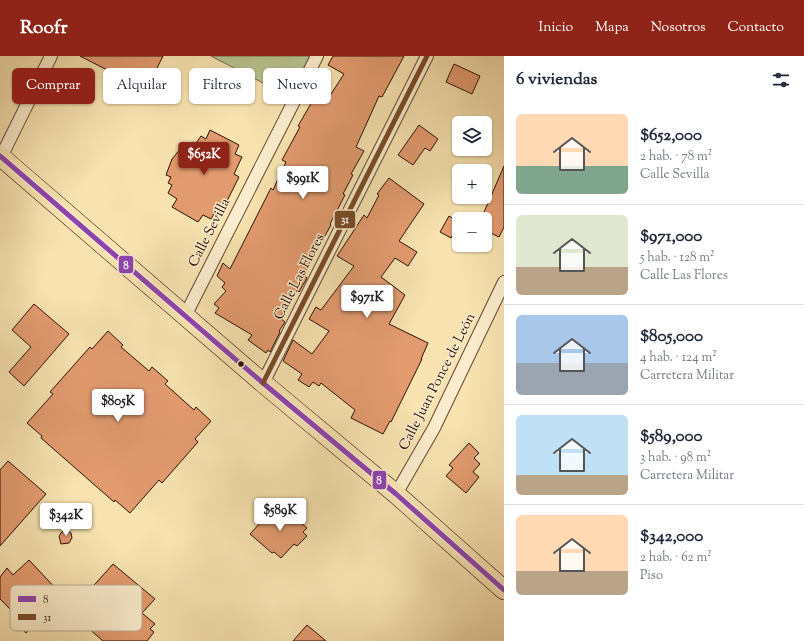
<!DOCTYPE html>
<html lang="es">
<meta charset="utf-8">
<style>
body{margin:0;font-family:"Sorts Mill Goudy",serif;background:#f2f2f3;color:#1f2937;height:100vh;display:flex;flex-direction:column;font-size:15px;white-space:nowrap}
*{box-sizing:border-box;margin:0}
p{font-size:13px;color:#747a83}
.icon{flex:none;width:22px;height:22px;fill:none;stroke:currentColor;stroke-width:2;stroke-linecap:round;stroke-linejoin:round}
.map{position:relative;flex:1;overflow:hidden}
.sheet{display:flex;flex-direction:column;background:#fff;width:300px}
.sheet>*{flex:none}
.banner{position:absolute;left:12px;top:12px;width:380px;height:36px;display:flex;gap:8px}
.tools{position:absolute;left:452px;top:60px;display:grid;gap:8px}
.tools a{display:grid;place-items:center;width:40px;height:40px;border-radius:6px;background:#fff;box-shadow:0 1px 3px #0004;font-size:20px}
.price{position:absolute;translate:-50% -34px;padding:0 9px;border-radius:4px;background:#fff;color:#222;font-size:13px;line-height:26px;filter:drop-shadow(0 1px 2px #0008)}
.price::after{content:'';position:absolute;left:50%;top:24px;width:12px;height:9px;margin-left:-6px;background:inherit;clip-path:polygon(0 0,100% 0,50% 100%)}
.price.active{background:#8f2418;color:#fff}
ul{padding:0;list-style:none}
li{display:flex;align-items:center;gap:12px;height:100px;padding:0 12px}
li+li{border-top:1px solid #e0e1e3}
li span{display:grid;place-items:center;flex:none;width:112px;height:80px;border-radius:6px;color:#555}
li>.icon{margin-inline-start:auto}
span .icon{width:48px;height:48px;fill:#fffc;stroke-width:1}
li b{font-size:17px}
h2{display:flex;justify-content:space-between;align-items:center;height:48px;padding:0 12px;font-size:17px}
.pill{padding:0 14px;border-radius:6px;background:#fff;box-shadow:0 1px 3px #0004;font-size:14px;line-height:36px}
.pill.active{background:#8f2418;color:#fff}
header{display:flex;align-items:center;gap:24px;box-sizing:border-box;height:56px;padding:0 20px;background:#8f2418;color:#fff}
header strong{font-size:19px}
nav{display:flex;gap:22px;margin-inline-start:auto;font-size:14px}
main{display:flex;flex:1;min-height:0}
.map>svg:first-child{display:block}
.green{fill:#b7c490;stroke:#726a4c}
.building{fill:#e29b6f;stroke:#2c1107}
.lines{fill:none;stroke-linecap:round;stroke-linejoin:round}
.street-casing{stroke:#5f4531;stroke-width:14}
.primary-casing{stroke:#2c1107;stroke-width:20}
.street{stroke:#faeccc;stroke-width:12}
.primary{stroke:#f7e2b0;stroke-width:19}
.bus-1-casing{stroke:#faeccc;stroke-width:8}
.bus-2-casing{stroke:#faeccc;stroke-width:8}
.bus-1{stroke:#8e44ad;stroke-width:5}
.bus-2{stroke:#7a4b2a;stroke-width:5}
.bus-dot{fill:#2c1107;stroke:#faeccc;stroke-width:1.5}
.labels{text-anchor:middle;dominant-baseline:central;stroke-width:3;stroke-linejoin:round;paint-order:stroke}
.street-label{font-size:14px;fill:#2c1107;stroke:#faeccc}
.key{fill:#faeccc;stroke:#bcaa91;stroke-width:1}
.key-label{font-size:11px;fill:#2c1107}
.line-badge{stroke:#faeccc;stroke-width:1.5}
.badge-label{font-size:11px;text-anchor:middle;font-weight:bold;fill:#fff}
</style>
<header>
<strong>Roofr</strong>
<nav><a>Inicio</a><a>Mapa</a><a>Nosotros</a><a>Contacto</a></nav>
</header>
<main>
<div class="map">
<svg width="504" height="585" viewBox="0 0 504 585">
<rect width="100%" height="100%" fill="#f7e2b0"/>
<filter id="stains"><feTurbulence type="fractalNoise" baseFrequency=".005" numOctaves="4"/><feColorMatrix values="0 0 0 0 .2 0 0 0 0 .09 0 0 0 0 .02 0 0 0 .5 -.17"/></filter>
<radialGradient id="worn" r=".72"><stop offset=".6" stop-color="#630" stop-opacity="0"/><stop offset="1" stop-color="#630" stop-opacity=".3"/></radialGradient>
<path class="green" d="M 211,0 L 313,0 L 292,42 Z"/>
<path class="building" d="M 80,0 L 163,0 L 146,34 Z
M 333,0 L 404,0 L 382,41 L 379,40 L 356,91 L 364,95 L 351,118 L 353,119 L 343,138 L 345,139 L 330,168 L 331,169 L 303,219 L 307,222 L 299,236 L 297,234 L 280,262 L 285,266 L 279,275 L 280,276 L 270,296 L 268,294 L 266,297 L 248,284 L 252,279 L 215,257 L 219,252 L 214,248 L 226,235 L 222,231 L 225,227 L 217,220 L 223,207 L 230,213 L 271,132 L 273,134 L 286,106 L 282,104 L 300,71 L 298,70 L 320,32 L 331,38 L 344,18 L 328,9 Z
M 454,8 L 480,20 L 472,38 L 446,26 Z
M 419,69 L 438,83 L 430,95 L 425,92 L 413,109 L 398,99 Z
M 210,74 L 239,89 L 235,98 L 242,101 L 234,118 L 239,121 L 224,151 L 220,148 L 211,163 L 203,159 L 198,166 L 172,151 L 177,143 L 168,137 L 172,129 L 168,127 L 171,121 L 166,119 L 172,103 L 182,91 L 188,94 L 193,86 L 196,87 L 201,80 L 206,83 Z
M 504,110 L 504,171 L 499,181 L 485,174 L 485,163 L 481,163 Z
M 389,122 L 424,148 L 399,185 L 417,196 L 408,210 L 395,202 L 381,221 L 405,239 L 389,268 L 428,287 L 421,303 L 422,303 L 391,366 L 390,365 L 383,378 L 351,362 L 355,354 L 321,327 L 319,330 L 313,326 L 309,331 L 298,324 L 302,318 L 283,305 L 293,284 L 312,298 L 329,275 L 309,263 L 316,251 L 321,254 L 354,210 L 337,200 L 364,159 L 367,162 L 379,139 L 377,138 Z
M 449,160 L 459,166 L 451,182 L 440,176 Z
M 34,248 L 69,278 L 24,330 L 9,316 L 31,291 L 12,274 Z
M 108,275 L 123,289 L 121,291 L 149,315 L 152,311 L 168,325 L 165,328 L 194,354 L 196,351 L 211,365 L 195,383 L 198,386 L 162,427 L 159,424 L 130,457 L 115,444 L 114,446 L 41,382 L 42,380 L 27,367 L 53,338 L 50,336 L 90,291 L 92,293 Z
M 469,387 L 479,397 L 474,402 L 480,408 L 473,416 L 479,421 L 466,437 L 446,420 L 453,412 L 449,409 Z
M 8,405 L 46,438 L 0,490 L 0,414 Z
M 283,452 L 307,472 L 303,476 L 307,480 L 297,490 L 294,488 L 281,502 L 274,496 L 272,497 L 250,478 L 273,453 L 278,458 Z
M 67,474 L 71,477 L 72,482 L 69,487 L 61,488 L 59,480 L 62,476 Z
M 29,504 L 61,538 L 26,577 L 11,562 L 13,556 L 0,543 L 0,521 L 7,512 L 13,519 Z
M 113,508 L 155,543 L 142,557 L 155,568 L 150,573 L 154,576 L 147,585 L 103,585 L 70,556 Z
M 307,569 L 326,585 L 293,585 Z"/>
<g class="lines">
<g class="street-casing">
<path id="street" d="M 1,101 L 51,0
M 185,260 L 317,0
M 263,327 L 427,0
M 396,438 L 434,372 L 504,226"/>
</g>
<g class="primary-casing">
<path id="primary" d="M 0,100 L 263,327 L 396,438 L 504,534"/>
</g>
<use href="#street" class="street"/>
<use href="#primary" class="primary"/>
<g class="bus-1-casing">
<path id="bus-1" d="M 0,100 L 263,327 L 396,438 L 504,534"/>
</g>
<g class="bus-2-casing">
<path id="bus-2" d="M 263,327 L 427,0"/>
</g>
<use href="#bus-1" class="bus-1"/>
<use href="#bus-2" class="bus-2"/>
</g>
<circle class="bus-dot" cx="241" cy="308" r="3.5"/>
<g class="labels">
<g class="street-label">
<text transform="translate(210 177) rotate(-63)">Calle Sevilla</text>
<text transform="translate(300 221) rotate(-63)">Calle Las Flores</text>
<text transform="translate(438 326) rotate(-63)">Calle Juan Ponce de León</text>
</g>
</g>
<rect x="10" y="529" width="132" height="46" rx="6" class="key"/>
<rect x="18" y="540" width="18" height="6" fill="#8e44ad"/>
<rect x="18" y="558" width="18" height="6" fill="#7a4b2a"/>
<g class="key-label">
<text x="43" y="547">8</text>
<text x="43" y="565">31</text>
</g>
<g class="line-badge">
<rect x="334" y="154" width="22" height="19" rx="4" fill="#7a4b2a"/>
<rect x="118" y="199" width="16" height="19" rx="4" fill="#8e44ad"/>
<rect x="372" y="414" width="15" height="20" rx="4" fill="#8e44ad"/>
</g>
<g class="badge-label">
<text x="345" y="167">31</text>
<text x="126" y="213">8</text>
<text x="379" y="428">8</text>
</g>
<rect width="100%" height="100%" filter="url(#stains)"/>
<rect width="100%" height="100%" fill="url(#worn)"/>
</svg>
<div class="tools">
<a><svg class="icon" aria-label="layers" viewBox="0 0 24 24"><path d="M12 4l9 5-9 5-9-5zM3 14l9 5 9-5"/></svg></a>
<a>+</a>
<a>−</a>
</div>
<b class="price active" style="left:204px;top:120px">$652K</b>
<b class="price" style="left:303px;top:144px">$991K</b>
<b class="price" style="left:367px;top:263px">$971K</b>
<b class="price" style="left:118px;top:367px">$805K</b>
<b class="price" style="left:280px;top:476px">$589K</b>
<b class="price" style="left:66px;top:481px">$342K</b>
<div class="banner">
<a class="pill active">Comprar</a>
<a class="pill">Alquilar</a>
<a class="pill">Filtros</a>
<a class="pill">Nuevo</a>
</div>
</div>
<section class="sheet">
<h2>6 viviendas<svg class="icon" aria-label="filters" viewBox="0 0 24 24"><path d="M4 7h16M4 17h16"/><circle cx="9" cy="7" r="2"/><circle cx="15" cy="17" r="2"/></svg></h2>
<ul>
<li><span style="background:linear-gradient(#ffd9b3 65%,#7fa58c 0)"><svg class="icon" aria-label="home" viewBox="0 0 24 24"><path d="M3 11l9-7 9 7M6 9v11h12V9"/></svg></span><div><b>$652,000</b><p>2 hab. · 78 m²</p><p>Calle Sevilla</p></div></li>
<li><span style="background:linear-gradient(#dfe7d0 65%,#b9a48a 0)"><svg class="icon" aria-label="home" viewBox="0 0 24 24"><path d="M3 11l9-7 9 7M6 9v11h12V9"/></svg></span><div><b>$971,000</b><p>5 hab. · 128 m²</p><p>Calle Las Flores</p></div></li>
<li><span style="background:linear-gradient(#a9c7e8 60%,#9aa5b1 0)"><svg class="icon" aria-label="home" viewBox="0 0 24 24"><path d="M3 11l9-7 9 7M6 9v11h12V9"/></svg></span><div><b>$805,000</b><p>4 hab. · 124 m²</p><p>Carretera Militar</p></div></li>
<li><span style="background:linear-gradient(#bfe0f5 75%,#b9a48a 0)"><svg class="icon" aria-label="home" viewBox="0 0 24 24"><path d="M3 11l9-7 9 7M6 9v11h12V9"/></svg></span><div><b>$589,000</b><p>3 hab. · 98 m²</p><p>Carretera Militar</p></div></li>
<li><span style="background:linear-gradient(#ffd9b3 70%,#b9a48a 0)"><svg class="icon" aria-label="home" viewBox="0 0 24 24"><path d="M3 11l9-7 9 7M6 9v11h12V9"/></svg></span><div><b>$342,000</b><p>2 hab. · 62 m²</p><p>Piso</p></div></li>
</ul>
</section>
</main>
